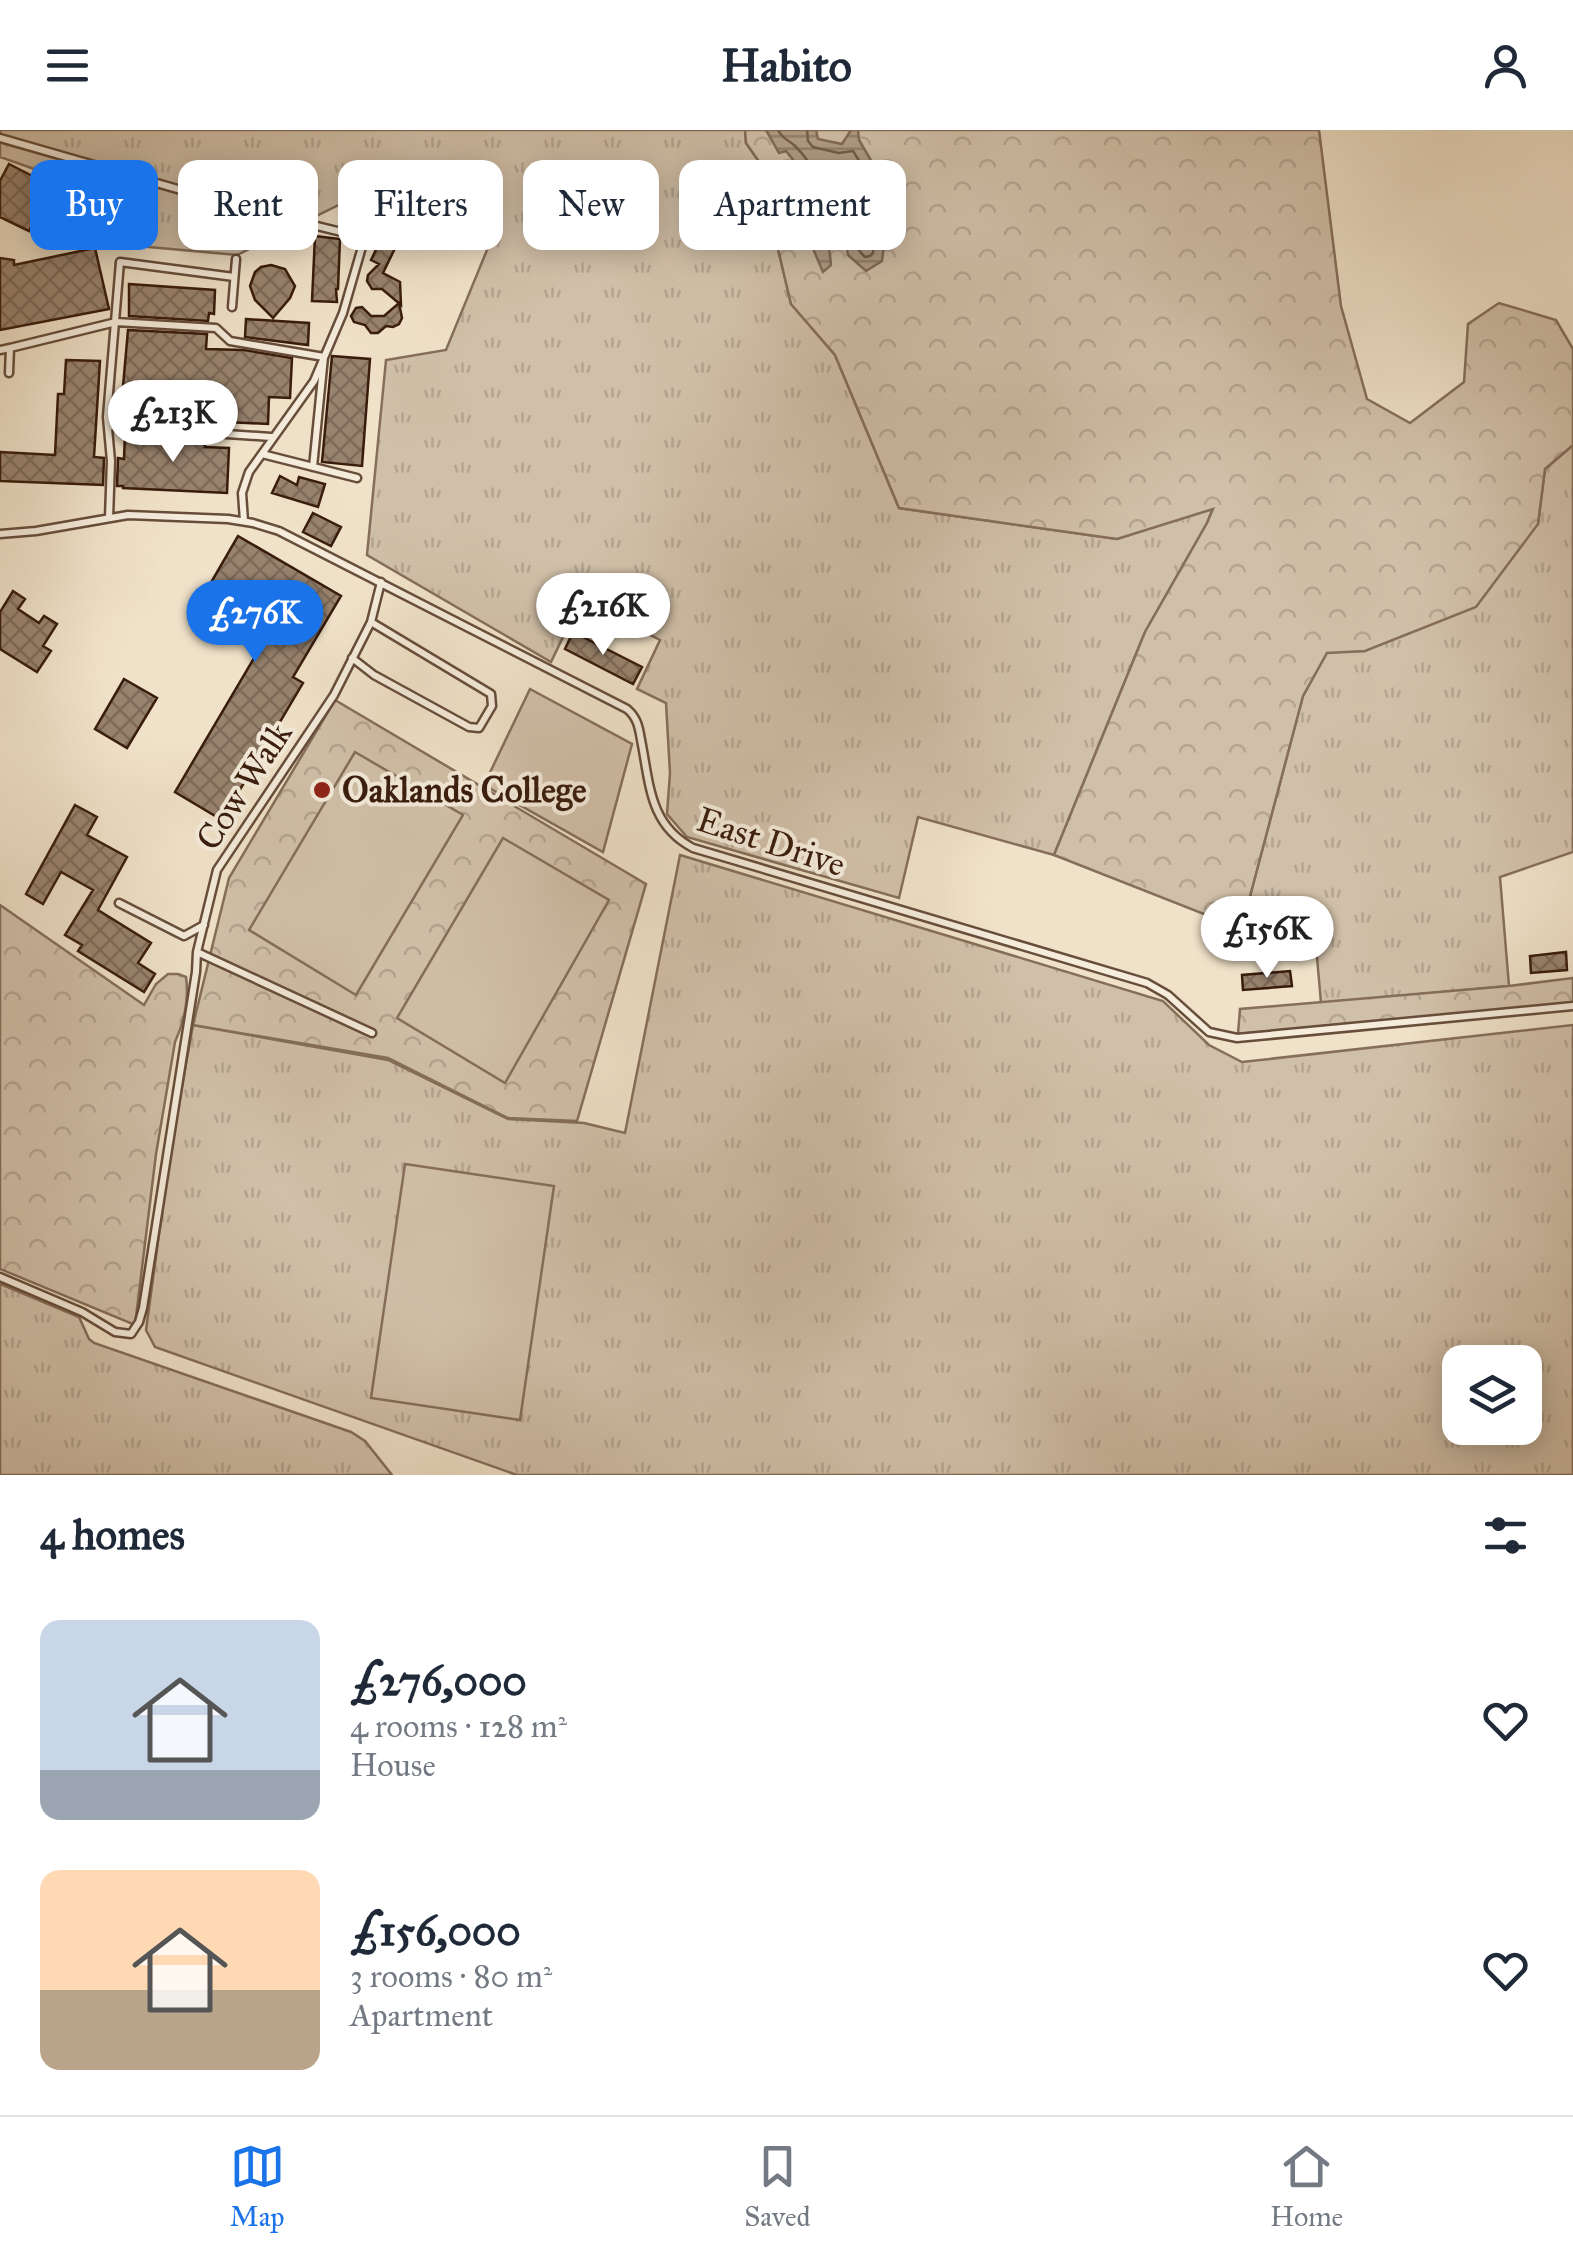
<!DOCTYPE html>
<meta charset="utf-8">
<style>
body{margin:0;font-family:"IM FELL Great Primer",serif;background:#f2f2f3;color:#1f2937;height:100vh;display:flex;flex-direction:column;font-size:38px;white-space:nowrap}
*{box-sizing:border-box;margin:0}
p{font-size:32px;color:#747a83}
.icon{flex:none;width:55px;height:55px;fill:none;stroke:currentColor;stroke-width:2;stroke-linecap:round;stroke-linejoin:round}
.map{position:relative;height:1345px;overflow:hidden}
.side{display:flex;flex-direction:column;background:#fff;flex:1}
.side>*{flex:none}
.guide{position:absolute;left:30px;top:30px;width:1000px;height:90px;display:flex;gap:20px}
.controls{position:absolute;left:1442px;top:1215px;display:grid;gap:20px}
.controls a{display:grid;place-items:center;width:100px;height:100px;border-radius:20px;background:#fff;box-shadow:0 5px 25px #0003;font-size:50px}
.price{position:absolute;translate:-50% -85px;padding:0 22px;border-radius:35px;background:#fff;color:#222;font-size:32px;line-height:65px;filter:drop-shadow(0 2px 5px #0008)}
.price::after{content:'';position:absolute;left:50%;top:60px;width:30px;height:22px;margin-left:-15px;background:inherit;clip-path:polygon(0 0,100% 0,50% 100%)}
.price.on{background:#1a73e8;color:#fff}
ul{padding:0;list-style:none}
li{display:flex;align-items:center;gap:30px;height:250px;padding:0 40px}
li span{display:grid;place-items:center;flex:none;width:280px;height:200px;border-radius:20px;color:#555}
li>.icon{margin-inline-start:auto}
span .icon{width:120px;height:120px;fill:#fffc;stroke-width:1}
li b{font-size:42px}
h2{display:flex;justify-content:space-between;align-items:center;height:120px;padding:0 40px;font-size:42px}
.chip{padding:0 35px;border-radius:20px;background:#fff;box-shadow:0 5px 25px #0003;font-size:35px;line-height:90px}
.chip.on{background:#1a73e8;color:#fff}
header{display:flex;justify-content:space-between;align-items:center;height:130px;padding:0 40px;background:#fff;font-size:45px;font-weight:800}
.dock{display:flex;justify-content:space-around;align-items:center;height:140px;border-top:2px solid #e0e1e3;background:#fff;font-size:28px;color:#747a83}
.dock a{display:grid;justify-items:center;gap:5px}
.dock .on{color:#1a73e8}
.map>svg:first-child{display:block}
.grass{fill:url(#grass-tufts);stroke:#856e5a;stroke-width:2.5;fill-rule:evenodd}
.forest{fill:url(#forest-crowns);stroke:#856e5a;stroke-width:2.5}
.pitch{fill:#d1c0a9;stroke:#856e5a;stroke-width:2.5}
.water{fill:url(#water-rules);stroke:#826b57;stroke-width:2.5}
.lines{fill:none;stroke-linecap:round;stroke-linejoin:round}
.shore{stroke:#765e4a;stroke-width:2.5}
.building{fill:url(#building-cross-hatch);stroke:#391c0c;stroke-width:2.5}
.service-casing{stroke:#674e3b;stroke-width:11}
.service{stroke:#f5ecdc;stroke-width:6}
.poi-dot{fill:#8f2418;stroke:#f5ecdc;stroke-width:4}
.labels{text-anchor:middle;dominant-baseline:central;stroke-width:8;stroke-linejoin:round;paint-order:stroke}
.street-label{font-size:35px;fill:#391c0c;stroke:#f5ecdc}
.poi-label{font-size:35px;font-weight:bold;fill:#391c0c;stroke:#f5ecdc;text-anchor:start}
</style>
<header><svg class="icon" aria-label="menu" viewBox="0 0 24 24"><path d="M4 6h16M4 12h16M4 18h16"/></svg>Habito<svg class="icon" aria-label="person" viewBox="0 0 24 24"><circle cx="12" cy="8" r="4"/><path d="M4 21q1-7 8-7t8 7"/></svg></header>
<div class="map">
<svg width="1573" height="1345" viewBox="0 0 1573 1345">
<defs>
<pattern id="grass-tufts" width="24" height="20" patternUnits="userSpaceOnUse" patternTransform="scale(2.5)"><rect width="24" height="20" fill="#d1c0a9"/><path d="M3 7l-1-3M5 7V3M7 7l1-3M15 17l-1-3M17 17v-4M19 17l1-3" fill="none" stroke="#b4a490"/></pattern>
<pattern id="forest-crowns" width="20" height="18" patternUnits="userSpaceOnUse" patternTransform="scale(2.5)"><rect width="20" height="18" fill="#d1c0a9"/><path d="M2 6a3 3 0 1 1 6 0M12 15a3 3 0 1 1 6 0" fill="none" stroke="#b4a490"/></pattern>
<pattern id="water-rules" width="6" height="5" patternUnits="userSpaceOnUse" patternTransform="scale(2.5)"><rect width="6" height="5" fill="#b29f89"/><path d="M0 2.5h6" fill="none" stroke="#92816e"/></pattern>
<pattern id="building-cross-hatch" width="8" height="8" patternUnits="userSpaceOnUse" patternTransform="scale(2.5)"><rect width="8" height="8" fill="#98836e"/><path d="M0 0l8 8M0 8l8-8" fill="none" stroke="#7d6a59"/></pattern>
</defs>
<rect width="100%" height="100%" fill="#f0e2c9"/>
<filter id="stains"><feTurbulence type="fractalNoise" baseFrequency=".002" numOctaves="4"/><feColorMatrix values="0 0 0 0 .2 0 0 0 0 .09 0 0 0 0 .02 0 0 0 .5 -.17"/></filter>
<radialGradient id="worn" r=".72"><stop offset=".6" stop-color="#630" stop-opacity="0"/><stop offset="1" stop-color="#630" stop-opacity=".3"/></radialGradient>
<path class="grass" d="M 0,0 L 745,0 L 746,13 L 783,66 L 774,102 L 791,174 L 835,225 L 899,378 L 1117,409 L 1213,378 L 1207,393 L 1145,502 L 1054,725 L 918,687 L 899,768 L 687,707 L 667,684 L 670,643 L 666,573 L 637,559 L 660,510 L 581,470 L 551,532 L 367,425 L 386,230 L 446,220 L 487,120 L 478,59 L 416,37 L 237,125 L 138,116 L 77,54 L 0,27 Z
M 1573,315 L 1573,722 L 1500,747 L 1509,856 L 1321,873 L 1313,781 L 1245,785 L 1303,566 L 1327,522 L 1365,521 L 1538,394 L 1545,339 Z
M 680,725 L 1163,871 L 1209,915 L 1242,932 L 1573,895 L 1573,1345 L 517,1345 L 155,1217 L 146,1200 L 170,1023 L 193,895 L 388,930 L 508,989 L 584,993 L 625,1003 ZM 1460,1232 L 1525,1232 L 1525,1298 L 1460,1298 Z
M 0,1154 L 79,1187 L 89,1209 L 94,1213 L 351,1302 L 365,1311 L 392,1345 L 0,1345 Z"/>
<path class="forest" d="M 745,0 L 1319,0 L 1341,176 L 1367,269 L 1410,293 L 1464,252 L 1468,194 L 1499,173 L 1556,190 L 1573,219 L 1573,315 L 1545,339 L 1538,394 L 1476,477 L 1365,521 L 1327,523 L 1303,566 L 1245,785 L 1219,790 L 1054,725 L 1145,502 L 1207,393 L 1213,379 L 1117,409 L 899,378 L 835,225 L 791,174 L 774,102 L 783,66 L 746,13 Z
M 335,570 L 646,754 L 577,991 L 508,988 L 388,928 L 193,895 L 229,748 Z
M 0,775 L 144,875 L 156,854 L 168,844 L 178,844 L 186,847 C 189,869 184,892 175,912 L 156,1024 L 135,1195 L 0,1139 Z
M 1573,848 L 1573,873 L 1238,904 L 1240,879 L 1509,856 Z"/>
<path class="pitch" d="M 530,559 L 632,614 L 603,722 L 484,655 Z
M 355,622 L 463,685 L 356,865 L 249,800 Z
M 503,708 L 609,770 L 505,953 L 397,888 Z
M 405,1034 L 554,1056 L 520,1290 L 371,1268 Z"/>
<path class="water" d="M 766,0 L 816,0 L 818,9 L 842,14 L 851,0 L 858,0 L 859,10 L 876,39 L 867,80 L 886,98 L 882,131 L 866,141 L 848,125 L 844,105 L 831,92 L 821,92 L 828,108 L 831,135 L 823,142 L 814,121 L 809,94 L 811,77 L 806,46 L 786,21 L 779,23 Z"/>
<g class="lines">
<path class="shore" d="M 778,0 C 783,10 788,9 796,17 C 817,38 817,52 822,79 C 836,83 849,89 854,104 C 858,115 856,119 865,127 L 870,126 L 873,123 L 875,102 L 858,82 L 865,40 L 853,21 L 839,23 L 813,17 L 808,11 L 807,0"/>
</g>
<path class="building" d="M 9,34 L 52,56 L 29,101 L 0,87 L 0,51 Z
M 398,74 L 413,81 L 383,143 L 400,152 L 401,175 L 382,159 L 372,159 L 367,151 L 368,145 L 379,134 L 371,130 Z
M 315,106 L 340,109 L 338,159 L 336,159 L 337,172 L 312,171 Z
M 95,118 L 109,179 L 0,200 L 0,128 L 14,130 L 14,135 Z
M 271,135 L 285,139 L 295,156 L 290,168 L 273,188 L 255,170 L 250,156 L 255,142 L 261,137 Z
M 129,154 L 215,160 L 214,184 L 209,183 L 208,191 L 129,186 Z
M 399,173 L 402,188 L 399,194 L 393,197 L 386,196 L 378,203 L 371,203 L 365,195 L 354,192 L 351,186 L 356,178 L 362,177 L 371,186 L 384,186 Z
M 246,189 L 309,193 L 308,215 L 245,207 Z
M 128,200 L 207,204 L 206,219 L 244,220 L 292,228 L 290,268 L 269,267 L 268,294 L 207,291 L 206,296 L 120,290 Z
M 332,226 L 370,229 L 362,336 L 322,332 Z
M 66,230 L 100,231 L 94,327 L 104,328 L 103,355 L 0,351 L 0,322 L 55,325 L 58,264 L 64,264 Z
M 125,304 L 206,310 L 205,317 L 229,318 L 227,363 L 123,358 L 123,356 L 117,356 L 118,328 L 124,329 Z
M 280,346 L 297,355 L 299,347 L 325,354 L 318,377 L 272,363 Z
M 313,383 L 341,397 L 331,416 L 303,402 Z
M 238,406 L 341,466 L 293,547 L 303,553 L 222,690 L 175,662 L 260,518 L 195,480 Z
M 13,461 L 25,469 L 18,479 L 39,493 L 44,486 L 57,494 L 43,516 L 51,521 L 37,542 L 0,519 L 0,482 Z
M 573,502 L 642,537 L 633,554 L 565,519 Z
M 124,549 L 157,568 L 127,618 L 95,599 Z
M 75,675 L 97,687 L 87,705 L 127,727 L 98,780 L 151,813 L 138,833 L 155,844 L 144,862 L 78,821 L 82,815 L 65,805 L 93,760 L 61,742 L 43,774 L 26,764 Z
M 1566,822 L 1567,840 L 1531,843 L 1530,826 Z
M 1290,841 L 1292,856 L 1243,860 L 1242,845 Z"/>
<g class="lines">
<g class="service-casing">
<path id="service" d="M 0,8 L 247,79 L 362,107 L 364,110 L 343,183 L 314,251 L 249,342 L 242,363 L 244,391
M 232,177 L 236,129
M 0,220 L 10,218
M 9,243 L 10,218 L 116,192 L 216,198 L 230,211 L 324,227 L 313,337
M 108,296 L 271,307
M 262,324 L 357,348
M 109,388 L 111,331 L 107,287 L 120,132 L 234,147
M 0,404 L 36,401 L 128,385 L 228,389 L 253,393 L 279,401 L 627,579 C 639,589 639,600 642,615 C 650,658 651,696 693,718 L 1147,853 L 1168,865 L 1209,902 L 1237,908 L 1573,876
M 352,528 L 374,545 L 469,597 L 479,598 L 492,576 L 491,564 L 371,492
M 119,773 L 184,806 L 204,795
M 197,822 L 372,903
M 0,1147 L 82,1182 L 115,1202 L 131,1204 L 139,1192 L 143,1178 L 196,842 L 197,822 L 217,740 L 334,565 L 371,492 L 381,452"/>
</g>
<use href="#service" class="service"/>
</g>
<circle class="poi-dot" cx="322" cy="660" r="10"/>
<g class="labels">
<g class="street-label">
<text transform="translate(244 656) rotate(-57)">Cow Walk</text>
<text transform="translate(771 712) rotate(18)">East Drive</text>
</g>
<g class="poi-label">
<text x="342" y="660">Oaklands College</text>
</g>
</g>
<rect width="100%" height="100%" filter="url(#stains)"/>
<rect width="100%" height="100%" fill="url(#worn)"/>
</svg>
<div class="controls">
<a><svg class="icon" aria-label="layers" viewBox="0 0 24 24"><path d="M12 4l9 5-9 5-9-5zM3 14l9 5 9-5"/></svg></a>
</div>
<b class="price" style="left:173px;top:335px">£213K</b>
<b class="price" style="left:603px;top:528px">£216K</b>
<b class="price on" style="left:255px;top:535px">£276K</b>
<b class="price" style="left:1267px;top:851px">£156K</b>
<div class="guide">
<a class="chip on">Buy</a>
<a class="chip">Rent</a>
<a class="chip">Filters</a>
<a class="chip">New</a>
<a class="chip">Apartment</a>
</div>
</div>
<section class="side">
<h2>4 homes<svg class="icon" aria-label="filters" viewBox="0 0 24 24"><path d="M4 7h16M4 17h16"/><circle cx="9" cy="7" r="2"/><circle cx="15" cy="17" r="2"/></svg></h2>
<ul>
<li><span style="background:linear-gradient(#c9d6e8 75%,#9aa5b1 0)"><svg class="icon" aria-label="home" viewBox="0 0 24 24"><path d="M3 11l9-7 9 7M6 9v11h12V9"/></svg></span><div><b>£276,000</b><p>4 rooms · 128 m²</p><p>House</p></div><svg class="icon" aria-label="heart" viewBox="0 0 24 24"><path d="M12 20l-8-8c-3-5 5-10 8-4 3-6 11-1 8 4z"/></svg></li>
<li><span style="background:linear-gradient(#ffd9b3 60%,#b9a48a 0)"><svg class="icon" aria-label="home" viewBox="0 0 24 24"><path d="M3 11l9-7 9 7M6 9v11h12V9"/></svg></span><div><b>£156,000</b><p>3 rooms · 80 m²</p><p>Apartment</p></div><svg class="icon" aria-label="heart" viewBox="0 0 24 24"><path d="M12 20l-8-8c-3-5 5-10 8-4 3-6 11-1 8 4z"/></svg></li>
</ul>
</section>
<nav class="dock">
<a class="on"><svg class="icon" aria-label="map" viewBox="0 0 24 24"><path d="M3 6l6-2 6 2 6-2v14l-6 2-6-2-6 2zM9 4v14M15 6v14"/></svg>Map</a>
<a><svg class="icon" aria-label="saved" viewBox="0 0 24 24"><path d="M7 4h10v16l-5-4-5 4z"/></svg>Saved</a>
<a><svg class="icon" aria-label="home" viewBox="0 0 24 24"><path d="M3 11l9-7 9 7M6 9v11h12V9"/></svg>Home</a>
</nav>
